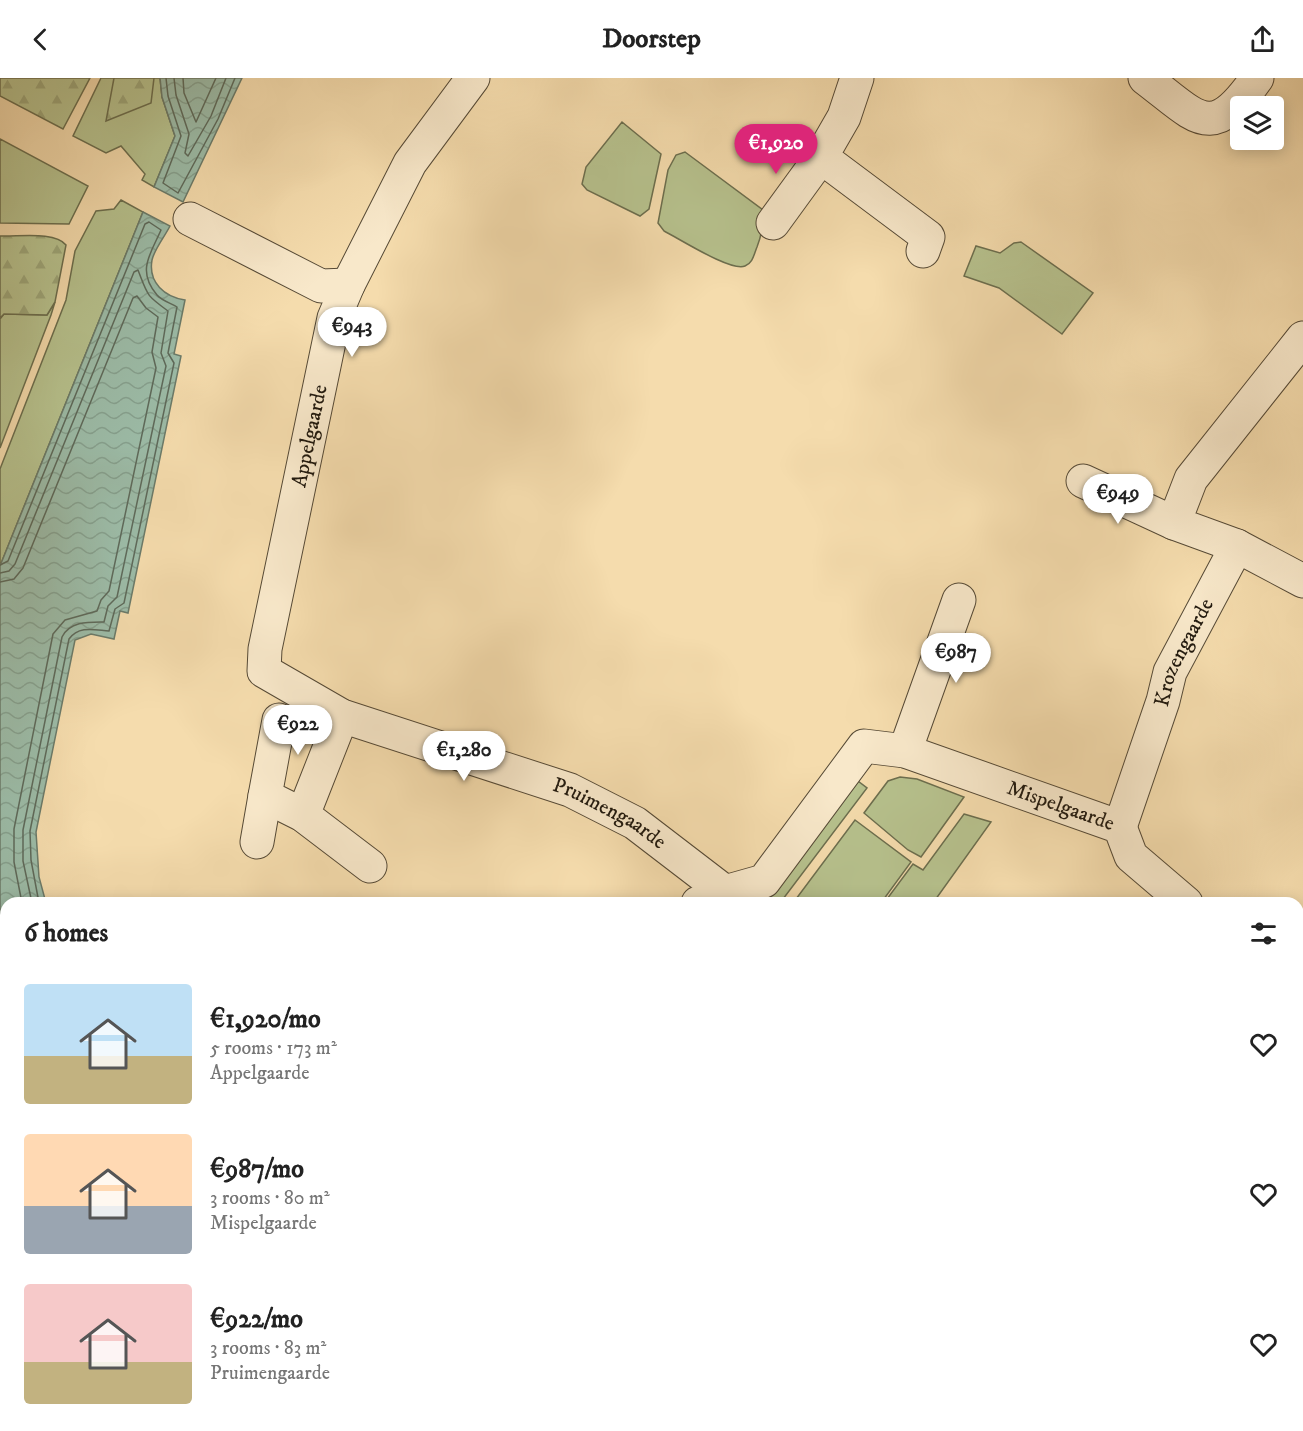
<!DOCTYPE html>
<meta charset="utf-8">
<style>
body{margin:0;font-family:"IM FELL DW Pica",serif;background:#f6f6f6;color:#222;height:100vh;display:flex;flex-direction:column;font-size:22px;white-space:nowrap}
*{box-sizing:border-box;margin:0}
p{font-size:20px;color:#767676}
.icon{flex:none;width:33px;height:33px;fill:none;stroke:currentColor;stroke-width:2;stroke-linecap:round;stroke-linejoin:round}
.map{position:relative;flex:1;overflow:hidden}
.panel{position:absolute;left:0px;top:819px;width:1304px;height:534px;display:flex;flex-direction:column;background:#fff;border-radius:18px 18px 0 0;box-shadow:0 3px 15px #0003}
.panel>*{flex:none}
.tools{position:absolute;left:1230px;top:18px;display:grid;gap:12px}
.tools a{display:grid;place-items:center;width:54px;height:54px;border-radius:6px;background:#fff;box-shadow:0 3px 15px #0003;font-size:30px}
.price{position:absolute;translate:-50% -51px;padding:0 14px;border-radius:21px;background:#fff;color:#222;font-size:20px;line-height:39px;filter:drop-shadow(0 2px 3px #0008)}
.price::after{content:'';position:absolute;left:50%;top:36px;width:18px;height:14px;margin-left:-9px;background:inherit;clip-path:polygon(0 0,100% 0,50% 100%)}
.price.current{background:#db2777;color:#fff}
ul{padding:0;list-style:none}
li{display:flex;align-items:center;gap:18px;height:150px;padding:0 24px}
li span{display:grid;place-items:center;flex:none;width:168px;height:120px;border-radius:6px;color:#555}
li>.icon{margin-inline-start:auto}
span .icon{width:72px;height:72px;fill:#fffc;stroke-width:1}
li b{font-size:26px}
h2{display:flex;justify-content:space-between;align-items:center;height:72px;padding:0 24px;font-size:26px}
header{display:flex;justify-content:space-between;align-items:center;height:78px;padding:0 24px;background:#fff;font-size:27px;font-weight:700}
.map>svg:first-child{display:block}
.green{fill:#b7c28e;stroke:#6c6e4e;stroke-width:1.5}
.forest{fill:url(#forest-firs);stroke:#6c6e4e;stroke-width:1.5}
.water{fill:url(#water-waves);stroke:#6b7b6a;stroke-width:1.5}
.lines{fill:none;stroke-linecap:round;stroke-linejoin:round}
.shore{stroke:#5e6a5b;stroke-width:1.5}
.street-casing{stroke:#564a36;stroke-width:35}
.street{stroke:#f8e8ca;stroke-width:33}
.labels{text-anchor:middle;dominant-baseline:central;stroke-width:4.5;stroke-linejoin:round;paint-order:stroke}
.street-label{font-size:21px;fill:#21190e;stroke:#f8e8ca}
</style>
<header><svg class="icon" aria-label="back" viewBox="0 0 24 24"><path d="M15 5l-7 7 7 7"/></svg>Doorstep<svg class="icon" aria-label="share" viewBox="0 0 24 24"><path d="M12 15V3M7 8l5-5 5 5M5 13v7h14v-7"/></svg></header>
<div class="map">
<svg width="1303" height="1353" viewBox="0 0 1303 1353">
<defs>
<pattern id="forest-firs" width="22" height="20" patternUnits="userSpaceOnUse" patternTransform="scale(1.5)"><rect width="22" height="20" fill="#b7c28e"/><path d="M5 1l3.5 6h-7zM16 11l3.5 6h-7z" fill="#9da679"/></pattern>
<pattern id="water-waves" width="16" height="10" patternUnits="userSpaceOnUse" patternTransform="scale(1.5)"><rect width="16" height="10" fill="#9cbca8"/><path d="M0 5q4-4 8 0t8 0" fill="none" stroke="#86a18f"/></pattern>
</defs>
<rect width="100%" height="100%" fill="#f5dcad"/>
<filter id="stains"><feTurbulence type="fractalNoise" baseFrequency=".00333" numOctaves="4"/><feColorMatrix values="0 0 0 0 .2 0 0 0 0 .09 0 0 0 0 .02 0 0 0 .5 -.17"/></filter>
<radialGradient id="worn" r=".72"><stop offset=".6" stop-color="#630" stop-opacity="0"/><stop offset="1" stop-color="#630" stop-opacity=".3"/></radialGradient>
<path class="green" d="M 101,0 L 160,0 L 162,19 L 175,58 L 154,109 L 142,102 L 145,96 L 121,68 L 106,75 L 73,58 Z
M 622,44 L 661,76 L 649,131 L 640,138 L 587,112 L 582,106 L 586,89 Z
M 0,61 L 88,108 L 69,146 L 0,145 Z
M 685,74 L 763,132 C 764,146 762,156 757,169 C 754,176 753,185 745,188 C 731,194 680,161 664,153 L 658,145 L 668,92 L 676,77 Z
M 121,122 L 143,134 L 0,488 L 0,391 L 66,222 L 75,173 L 96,133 L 114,131 Z
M 1021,164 L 1093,215 L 1062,256 L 999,210 L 964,198 L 976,168 L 1000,175 L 1014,165 Z
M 55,224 L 51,237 L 0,370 L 0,241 L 4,236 L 47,237 Z
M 900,699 L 917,701 L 964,719 L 921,779 L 908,772 L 864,735 L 888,703 Z
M 854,700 L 867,710 L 780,825 L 760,825 Z
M 964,736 L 991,744 L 933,825 L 884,825 L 913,786 L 923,792 Z
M 855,742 L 911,784 L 881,825 L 793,825 Z
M 1298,1284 L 1303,1288 L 1303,1353 L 1198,1353 L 1202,1347 L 1298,1347 Z
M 29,1347 L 206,1347 L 215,1353 L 32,1353 Z
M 544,1347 L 588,1347 L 578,1353 L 547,1353 Z"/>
<path class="forest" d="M 0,0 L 90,0 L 63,51 L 0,18 Z
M 114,0 L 154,0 L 151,25 L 106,43 Z
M 0,158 C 18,159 55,153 66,167 L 55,224 L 47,237 L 4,236 L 0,240 Z
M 0,986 L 6,989 L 6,1080 L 0,1081 Z
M 6,1107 L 6,1206 L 0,1206 L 0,1108 Z"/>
<path class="water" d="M 160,0 L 242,0 L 183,124 L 154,109 L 175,58 L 162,19 Z
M 143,134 L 170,148 C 165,158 154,172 152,182 C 148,205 165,219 185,222 L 174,276 L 181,278 L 128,535 L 120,533 L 114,561 L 91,556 L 75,562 L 36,754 L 39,799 L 46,825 L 6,825 L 6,952 L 0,949 L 0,488 Z
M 6,1246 L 6,1339 L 0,1343 L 0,1250 Z
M 206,1347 L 248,1347 L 252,1353 L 215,1353 Z"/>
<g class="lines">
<path class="shore" d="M 166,0 L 168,18 L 181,58 L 163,105 L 178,115 L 218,41 L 235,0
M 174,0 L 176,17 L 189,56 L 185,75 L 188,78 L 211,38 L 226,0
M 183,0 L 184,15 L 196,44 L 216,0
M 0,487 L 8,483 L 145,146 L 149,144 L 161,152 C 151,175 136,193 157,217 C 162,223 171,225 177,229 L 168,275 L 174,285 L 124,525 L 115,531 L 109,553 C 95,552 79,547 69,561 L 30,753 L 31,782 L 39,825
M 0,495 L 9,493 L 15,486 L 134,194 L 138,192 C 148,218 146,217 168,233 L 161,275 L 166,288 L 117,519 L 108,528 L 104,544 C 89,544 70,543 62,559 L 23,752 L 23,783 L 32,825
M 0,504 L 14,501 L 23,490 L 133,220 L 137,218 L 146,230 L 158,239 L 152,274 L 156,290 L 109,513 L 101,522 L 97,533 L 65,542 L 53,556 L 14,751 L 14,784 L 22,825"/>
<g class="street-casing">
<g id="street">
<path id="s1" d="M 473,0 L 410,85 L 348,207 L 334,240 L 265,571 L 264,593 L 342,638 L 570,712 L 635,745 L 725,814 L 729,825"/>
<path d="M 857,0 L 844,39 L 821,79 L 928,159 L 923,173"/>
<path d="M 1145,0 C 1198,40 1211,66 1257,0"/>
<path d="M 190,141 L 321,208 L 348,207"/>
<path d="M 773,145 L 821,79"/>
<path d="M 1083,403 L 1174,445"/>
<path d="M 1237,468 L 1303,503"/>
<path d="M 279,642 L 265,718 L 303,737 L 370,788"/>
<path d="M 905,673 L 959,522"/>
<path d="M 303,737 L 342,638"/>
<path id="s2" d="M 1120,749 L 1163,623 L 1170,594 L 1237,468 L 1174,445 L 1191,401 L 1303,260"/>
<path d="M 257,764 L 265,718"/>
<path id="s3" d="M 698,825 L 725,814 L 764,803 L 864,668 L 905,673 L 1120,749 L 1131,778 L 1186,825"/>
<path d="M 1298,886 L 1303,888"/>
<path d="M 1298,1220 L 1303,1213"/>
<path d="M 509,1347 L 511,1353"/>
<path d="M 1117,1347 L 1125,1353"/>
<path d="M 786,1353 L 788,1347"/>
<path d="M 1051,1353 L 1055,1347"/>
</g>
</g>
<use href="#street" class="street"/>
</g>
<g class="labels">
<g class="street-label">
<text transform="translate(310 358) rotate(-78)">Appelgaarde</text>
<text stroke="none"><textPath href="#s2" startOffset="186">Krozengaarde</textPath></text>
<text stroke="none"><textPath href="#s3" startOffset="444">Mispelgaarde</textPath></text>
<text stroke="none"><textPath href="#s1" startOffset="1014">Pruimengaarde</textPath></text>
</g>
</g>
<rect width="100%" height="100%" filter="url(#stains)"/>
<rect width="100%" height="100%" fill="url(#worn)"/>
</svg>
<div class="tools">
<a><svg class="icon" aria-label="layers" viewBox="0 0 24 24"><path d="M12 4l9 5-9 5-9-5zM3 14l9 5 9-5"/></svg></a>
</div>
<b class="price current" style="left:776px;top:97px">€1,920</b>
<b class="price" style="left:352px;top:280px">€943</b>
<b class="price" style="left:1118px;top:447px">€949</b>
<b class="price" style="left:956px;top:606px">€987</b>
<b class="price" style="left:298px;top:678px">€922</b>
<b class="price" style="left:464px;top:704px">€1,280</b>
<section class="panel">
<h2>6 homes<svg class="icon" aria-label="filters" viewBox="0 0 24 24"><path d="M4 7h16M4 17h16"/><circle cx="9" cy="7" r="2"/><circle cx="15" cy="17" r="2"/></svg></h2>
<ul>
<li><span style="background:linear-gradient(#bfe0f5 60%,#c2b280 0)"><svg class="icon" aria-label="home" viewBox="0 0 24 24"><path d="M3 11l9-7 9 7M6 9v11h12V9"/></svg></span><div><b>€1,920/mo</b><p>5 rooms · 173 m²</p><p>Appelgaarde</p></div><svg class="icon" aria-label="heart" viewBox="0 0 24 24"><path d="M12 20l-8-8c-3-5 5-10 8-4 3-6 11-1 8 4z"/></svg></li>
<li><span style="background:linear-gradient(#ffd9b3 60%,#9aa5b1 0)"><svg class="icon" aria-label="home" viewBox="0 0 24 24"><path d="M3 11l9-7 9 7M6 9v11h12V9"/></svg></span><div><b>€987/mo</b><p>3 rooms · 80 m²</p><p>Mispelgaarde</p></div><svg class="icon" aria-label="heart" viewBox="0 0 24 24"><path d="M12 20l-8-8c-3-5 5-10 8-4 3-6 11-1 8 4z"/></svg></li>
<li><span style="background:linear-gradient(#f6c9c9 65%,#c2b280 0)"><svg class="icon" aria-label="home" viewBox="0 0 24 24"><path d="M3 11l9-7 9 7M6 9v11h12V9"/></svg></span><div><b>€922/mo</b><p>3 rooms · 83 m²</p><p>Pruimengaarde</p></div><svg class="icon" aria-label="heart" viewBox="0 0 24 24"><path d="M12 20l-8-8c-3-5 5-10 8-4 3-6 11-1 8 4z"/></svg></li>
</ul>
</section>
</div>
